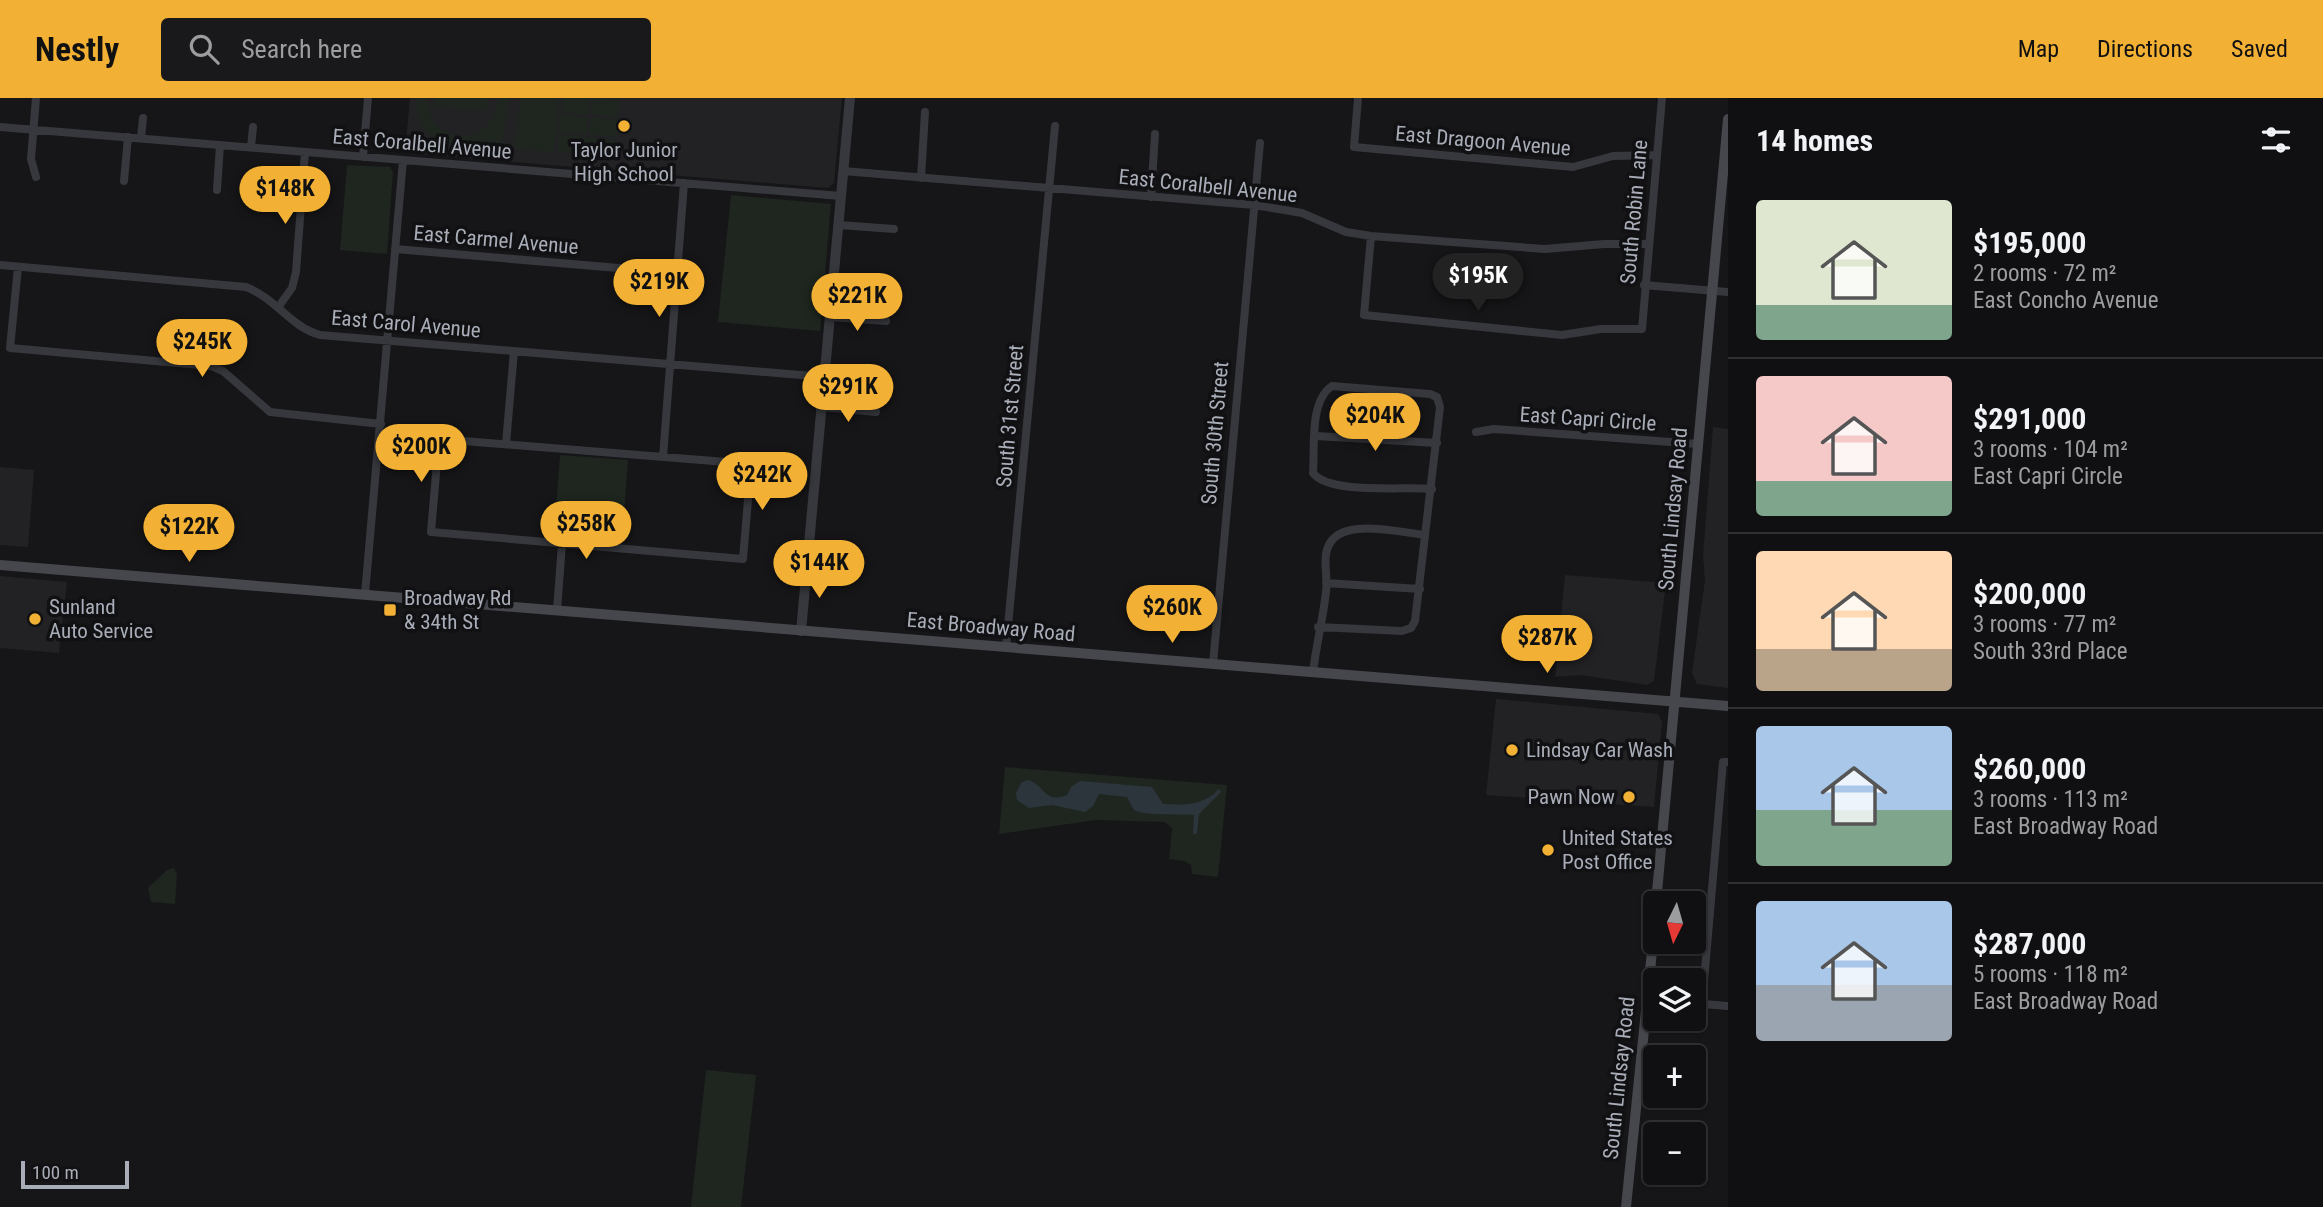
<!DOCTYPE html>
<meta charset="utf-8">
<style>
body{margin:0;font-family:"Roboto Condensed",sans-serif;background:#19191b;color:#f1f3f6;height:100vh;display:flex;flex-direction:column;font-size:26px;white-space:nowrap}
*{box-sizing:border-box;margin:0}
p{font-size:23px;color:#9c9d9f}
.icon{flex:none;width:38px;height:38px;fill:none;stroke:currentColor;stroke-width:2;stroke-linecap:round;stroke-linejoin:round}
.map{position:relative;flex:1;overflow:hidden}
.sheet{display:flex;flex-direction:column;background:#101012;width:595px}
.sheet>*{flex:none}
.needle{width:46px;rotate:185deg}
.fabs{position:absolute;left:1643px;top:793px;display:grid;gap:14px}
.fabs a{display:grid;place-items:center;width:63px;height:63px;border-radius:7px;background:#101012;box-shadow:0 2px 5px #0004,0 0 0 2px #303032;font-size:35px}
.scale{position:absolute;left:21px;bottom:18px;width:108px;box-sizing:border-box;padding-left:7px;border:4px solid #a8adb8;border-top:0;font-size:19px;line-height:24px;white-space:nowrap;color:#a8adb8;-webkit-text-stroke:5px #111113;paint-order:stroke}
.price{position:absolute;translate:-50% -60px;padding:0 16px;border-radius:24px;background:#f2b134;color:#111;font-size:23px;line-height:46px;filter:drop-shadow(0 2px 4px #0008)}
.price::after{content:'';position:absolute;left:50%;top:42px;width:21px;height:16px;margin-left:-10px;background:inherit;clip-path:polygon(0 0,100% 0,50% 100%)}
.price.selected{background:#222;color:#fff}
ul{padding:0;list-style:none}
li{display:flex;align-items:center;gap:21px;height:175px;padding:0 28px}
li+li{border-top:2px solid #303032}
li span{display:grid;place-items:center;flex:none;width:196px;height:140px;border-radius:7px;color:#555}
li>.icon{margin-inline-start:auto}
span .icon{width:84px;height:84px;fill:#fffc;stroke-width:1}
li b{font-size:30px}
h2{display:flex;justify-content:space-between;align-items:center;height:84px;padding:0 28px;font-size:30px}
header{display:flex;align-items:center;gap:42px;box-sizing:border-box;height:98px;padding:0 35px;background:#f2b134;color:#111}
header strong{font-size:33px}
nav{display:flex;gap:38px;margin-inline-start:auto;font-size:24px}
.search{width:490px;height:63px;background:#19191b;display:flex;align-items:center;gap:18px;box-sizing:border-box;padding:0 24px;border-radius:7px;color:#9c9d9f;font-size:26px}
main{display:flex;flex:1;min-height:0}
.map>svg:first-child{display:block}
.built{fill:#222225}
.green{fill:#1e261f}
.water{fill:#2c353c}
.lines{fill:none;stroke-linecap:round;stroke-linejoin:round}
.minor{stroke:#37383d;stroke-width:8}
.tertiary{stroke:#37383d;stroke-width:10}
.secondary{stroke:#45474d;stroke-width:10}
.poi-dot{fill:#f2b134;stroke:#111113;stroke-width:2.5}
.labels{text-anchor:middle;dominant-baseline:central;stroke-width:7;stroke-linejoin:round;paint-order:stroke}
.street-label{font-size:21px;fill:#a8adb8;stroke:#111113}
.poi-label{font-size:21px;fill:#a8adb8;stroke:#111113;text-anchor:start}
</style>
<header>
<strong>Nestly</strong>
<div class="search"><svg class="icon" aria-label="search" viewBox="0 0 24 24"><circle cx="10" cy="10" r="6"/><path d="M15 15l6 6"/></svg>Search here</div>
<nav><a>Map</a><a>Directions</a><a>Saved</a></nav>
</header>
<main>
<div class="map">
<svg width="1728" height="1109" viewBox="0 0 1728 1109">
<rect width="100%" height="100%" fill="#161618"/>
<path class="built" d="M 410,0 L 842,0 L 834,85 L 828,90 L 405,55 Z
M 1713,329 L 1728,331 L 1728,590 L 1697,586 L 1692,575 L 1705,482 L 1703,457 Z
M 0,369 L 34,372 L 28,449 L 0,447 Z
M 1565,477 L 1666,485 L 1654,583 L 1647,587 L 1581,577 L 1555,579 Z
M 0,478 L 67,484 L 59,555 L 0,550 Z
M 1496,601 L 1658,616 L 1662,623 L 1654,709 L 1486,697 Z"/>
<path class="green" d="M 417,0 L 428,0 C 426,49 494,53 498,0 L 509,0 L 500,60 L 490,59 L 491,50 L 486,45 C 451,56 413,43 417,0 Z
M 435,0 L 488,0 L 487,13 L 434,8 Z
M 520,0 L 559,0 L 554,54 L 515,51 Z
M 563,0 L 590,0 L 589,17 L 561,14 Z
M 593,0 L 620,2 L 618,19 L 591,16 Z
M 561,17 L 588,20 L 587,36 L 559,34 Z
M 591,20 L 618,22 L 617,39 L 589,36 Z
M 559,37 L 587,39 L 585,56 L 558,53 Z
M 589,39 L 616,42 L 615,59 L 587,56 Z
M 347,67 L 390,69 L 393,74 L 387,156 L 340,152 Z
M 731,97 L 831,106 L 820,233 L 718,224 Z
M 560,357 L 628,362 L 622,444 L 554,438 Z
M 1005,669 L 1227,687 L 1218,779 L 1192,776 L 1191,767 L 1184,763 L 1169,761 L 1172,730 L 1165,724 L 1096,722 L 999,736 Z
M 174,770 L 177,776 L 175,806 L 151,804 L 148,790 L 167,772 Z
M 706,972 L 756,977 L 741,1109 L 691,1109 Z"/>
<path class="water" d="M 1029,682 C 1045,688 1045,706 1067,697 L 1071,689 L 1080,683 L 1152,689 L 1163,706 C 1185,707 1203,708 1219,691 L 1221,694 L 1199,716 L 1197,736 L 1193,736 L 1194,717 C 1180,716 1144,718 1134,712 L 1127,699 L 1099,696 L 1093,708 L 1085,714 L 1052,707 L 1029,710 L 1017,702 L 1016,695 L 1022,684 Z"/>
<g class="lines">
<path class="minor" d="M 1358,0 L 1354,49 L 1573,69 L 1613,58 L 1657,57
M 0,29 L 841,98
M 141,40 L 143,20
M 251,49 L 253,29
M 363,59 L 368,0
M 843,73 L 1254,107 L 1302,115 L 1346,134 L 1371,138 L 1545,151 L 1604,146 L 1649,146
M 36,79 L 31,61 L 36,0
M 921,80 L 925,14
M 124,83 L 128,39
M 217,92 L 220,47
M 1151,99 L 1155,36
M 839,127 L 894,131
M 1371,138 L 1364,217 L 1562,237 L 1601,231 L 1642,231 L 1662,0
M 395,151 L 677,175
M 0,167 L 246,189 C 277,201 289,228 320,237 L 825,279
M 18,169 L 10,250 L 211,268 L 223,273 L 270,314 L 381,326
M 1644,187 L 1728,194
M 279,208 L 292,190 L 296,174 L 305,54
M 830,219 L 886,223
M 822,309 L 876,314
M 1476,334 L 1494,331 L 1698,346
M 1316,338 L 1437,345
M 439,341 L 751,366 L 743,461 L 431,434 Z
M 506,346 L 514,253
M 663,359 L 684,85
M 1326,485 L 1420,491
M 365,496 L 403,62
M 557,512 L 562,446
M 1318,529 L 1402,533 L 1411,530 L 1415,523 L 1440,309 L 1437,299 L 1430,296 L 1332,288 C 1309,303 1315,350 1313,375 C 1330,397 1404,388 1432,391
M 1006,549 L 1055,28
M 1213,566 L 1260,45
M 1313,575 C 1316,547 1323,521 1326,494 C 1328,482 1324,469 1326,456 C 1332,416 1396,434 1425,437
M 1728,664 L 1723,664 L 1702,906 L 1728,908
M 1694,816 L 1710,817"/>
<path class="tertiary" d="M 801,533 L 850,0"/>
<path class="secondary" d="M 0,467 L 1728,608
M 1656,805 L 1728,21
M 1626,1109 L 1656,814"/>
</g>
<g class="poi-dot">
<circle cx="624" cy="28" r="7"/>
<rect x="383" y="505" width="14" height="14" rx="3.5"/>
<circle cx="35" cy="521" r="7"/>
<circle cx="1512" cy="652" r="7"/>
<circle cx="1629" cy="699" r="7"/>
<circle cx="1548" cy="752" r="7"/>
</g>
<g class="labels">
<g class="street-label">
<text transform="translate(1483 43) rotate(5)">East Dragoon Avenue</text>
<text transform="translate(422 46) rotate(5)">East Coralbell Avenue</text>
<text transform="translate(1208 88) rotate(6)">East Coralbell Avenue</text>
<text transform="translate(1634 114) rotate(-85)">South Robin Lane</text>
<text transform="translate(496 142) rotate(5)">East Carmel Avenue</text>
<text transform="translate(406 226) rotate(5)">East Carol Avenue</text>
<text transform="translate(1010 318) rotate(-85)">South 31st Street</text>
<text transform="translate(1588 321) rotate(4)">East Capri Circle</text>
<text transform="translate(1215 335) rotate(-85)">South 30th Street</text>
<text transform="translate(1673 411) rotate(-85)">South Lindsay Road</text>
<text transform="translate(991 529) rotate(5)">East Broadway Road</text>
<text transform="translate(1619 980) rotate(-84)">South Lindsay Road</text>
</g>
<g class="poi-label">
<text x="624" y="52" text-anchor="middle">Taylor Junior<tspan x="624" dy="24">High School</tspan></text>
<text x="404" y="500">Broadway Rd<tspan x="404" dy="24">&amp; 34th St</tspan></text>
<text x="49" y="509">Sunland<tspan x="49" dy="24">Auto Service</tspan></text>
<text x="1526" y="652">Lindsay Car Wash</text>
<text x="1615" y="699" text-anchor="end">Pawn Now</text>
<text x="1562" y="740">United States<tspan x="1562" dy="24">Post Office</tspan></text>
</g>
</g>
</svg>
<div class="fabs">
<a><svg class="needle" viewBox="-14 -14 28 28"><path d="M0-13l5 13h-10z" fill="#e53935"/><path d="M0 13l5-13h-10z" fill="#9c9d9f"/></svg></a>
<a><svg class="icon" aria-label="layers" viewBox="0 0 24 24"><path d="M12 4l9 5-9 5-9-5zM3 14l9 5 9-5"/></svg></a>
<a>+</a>
<a>−</a>
</div>
<div class="scale">100 m</div>
<b class="price" style="left:285px;top:128px">$148K</b>
<b class="price selected" style="left:1478px;top:215px">$195K</b>
<b class="price" style="left:659px;top:221px">$219K</b>
<b class="price" style="left:857px;top:235px">$221K</b>
<b class="price" style="left:202px;top:281px">$245K</b>
<b class="price" style="left:848px;top:326px">$291K</b>
<b class="price" style="left:1375px;top:355px">$204K</b>
<b class="price" style="left:421px;top:386px">$200K</b>
<b class="price" style="left:762px;top:414px">$242K</b>
<b class="price" style="left:586px;top:463px">$258K</b>
<b class="price" style="left:189px;top:466px">$122K</b>
<b class="price" style="left:819px;top:502px">$144K</b>
<b class="price" style="left:1172px;top:547px">$260K</b>
<b class="price" style="left:1547px;top:577px">$287K</b>
</div>
<section class="sheet">
<h2>14 homes<svg class="icon" aria-label="filters" viewBox="0 0 24 24"><path d="M4 7h16M4 17h16"/><circle cx="9" cy="7" r="2"/><circle cx="15" cy="17" r="2"/></svg></h2>
<ul>
<li><span style="background:linear-gradient(#dfe7d0 75%,#7fa58c 0)"><svg class="icon" aria-label="home" viewBox="0 0 24 24"><path d="M3 11l9-7 9 7M6 9v11h12V9"/></svg></span><div><b>$195,000</b><p>2 rooms · 72 m²</p><p>East Concho Avenue</p></div></li>
<li><span style="background:linear-gradient(#f6c9c9 75%,#7fa58c 0)"><svg class="icon" aria-label="home" viewBox="0 0 24 24"><path d="M3 11l9-7 9 7M6 9v11h12V9"/></svg></span><div><b>$291,000</b><p>3 rooms · 104 m²</p><p>East Capri Circle</p></div></li>
<li><span style="background:linear-gradient(#ffd9b3 70%,#b9a48a 0)"><svg class="icon" aria-label="home" viewBox="0 0 24 24"><path d="M3 11l9-7 9 7M6 9v11h12V9"/></svg></span><div><b>$200,000</b><p>3 rooms · 77 m²</p><p>South 33rd Place</p></div></li>
<li><span style="background:linear-gradient(#a9c7e8 60%,#7fa58c 0)"><svg class="icon" aria-label="home" viewBox="0 0 24 24"><path d="M3 11l9-7 9 7M6 9v11h12V9"/></svg></span><div><b>$260,000</b><p>3 rooms · 113 m²</p><p>East Broadway Road</p></div></li>
<li><span style="background:linear-gradient(#a9c7e8 60%,#9aa5b1 0)"><svg class="icon" aria-label="home" viewBox="0 0 24 24"><path d="M3 11l9-7 9 7M6 9v11h12V9"/></svg></span><div><b>$287,000</b><p>5 rooms · 118 m²</p><p>East Broadway Road</p></div></li>
</ul>
</section>
</main>
